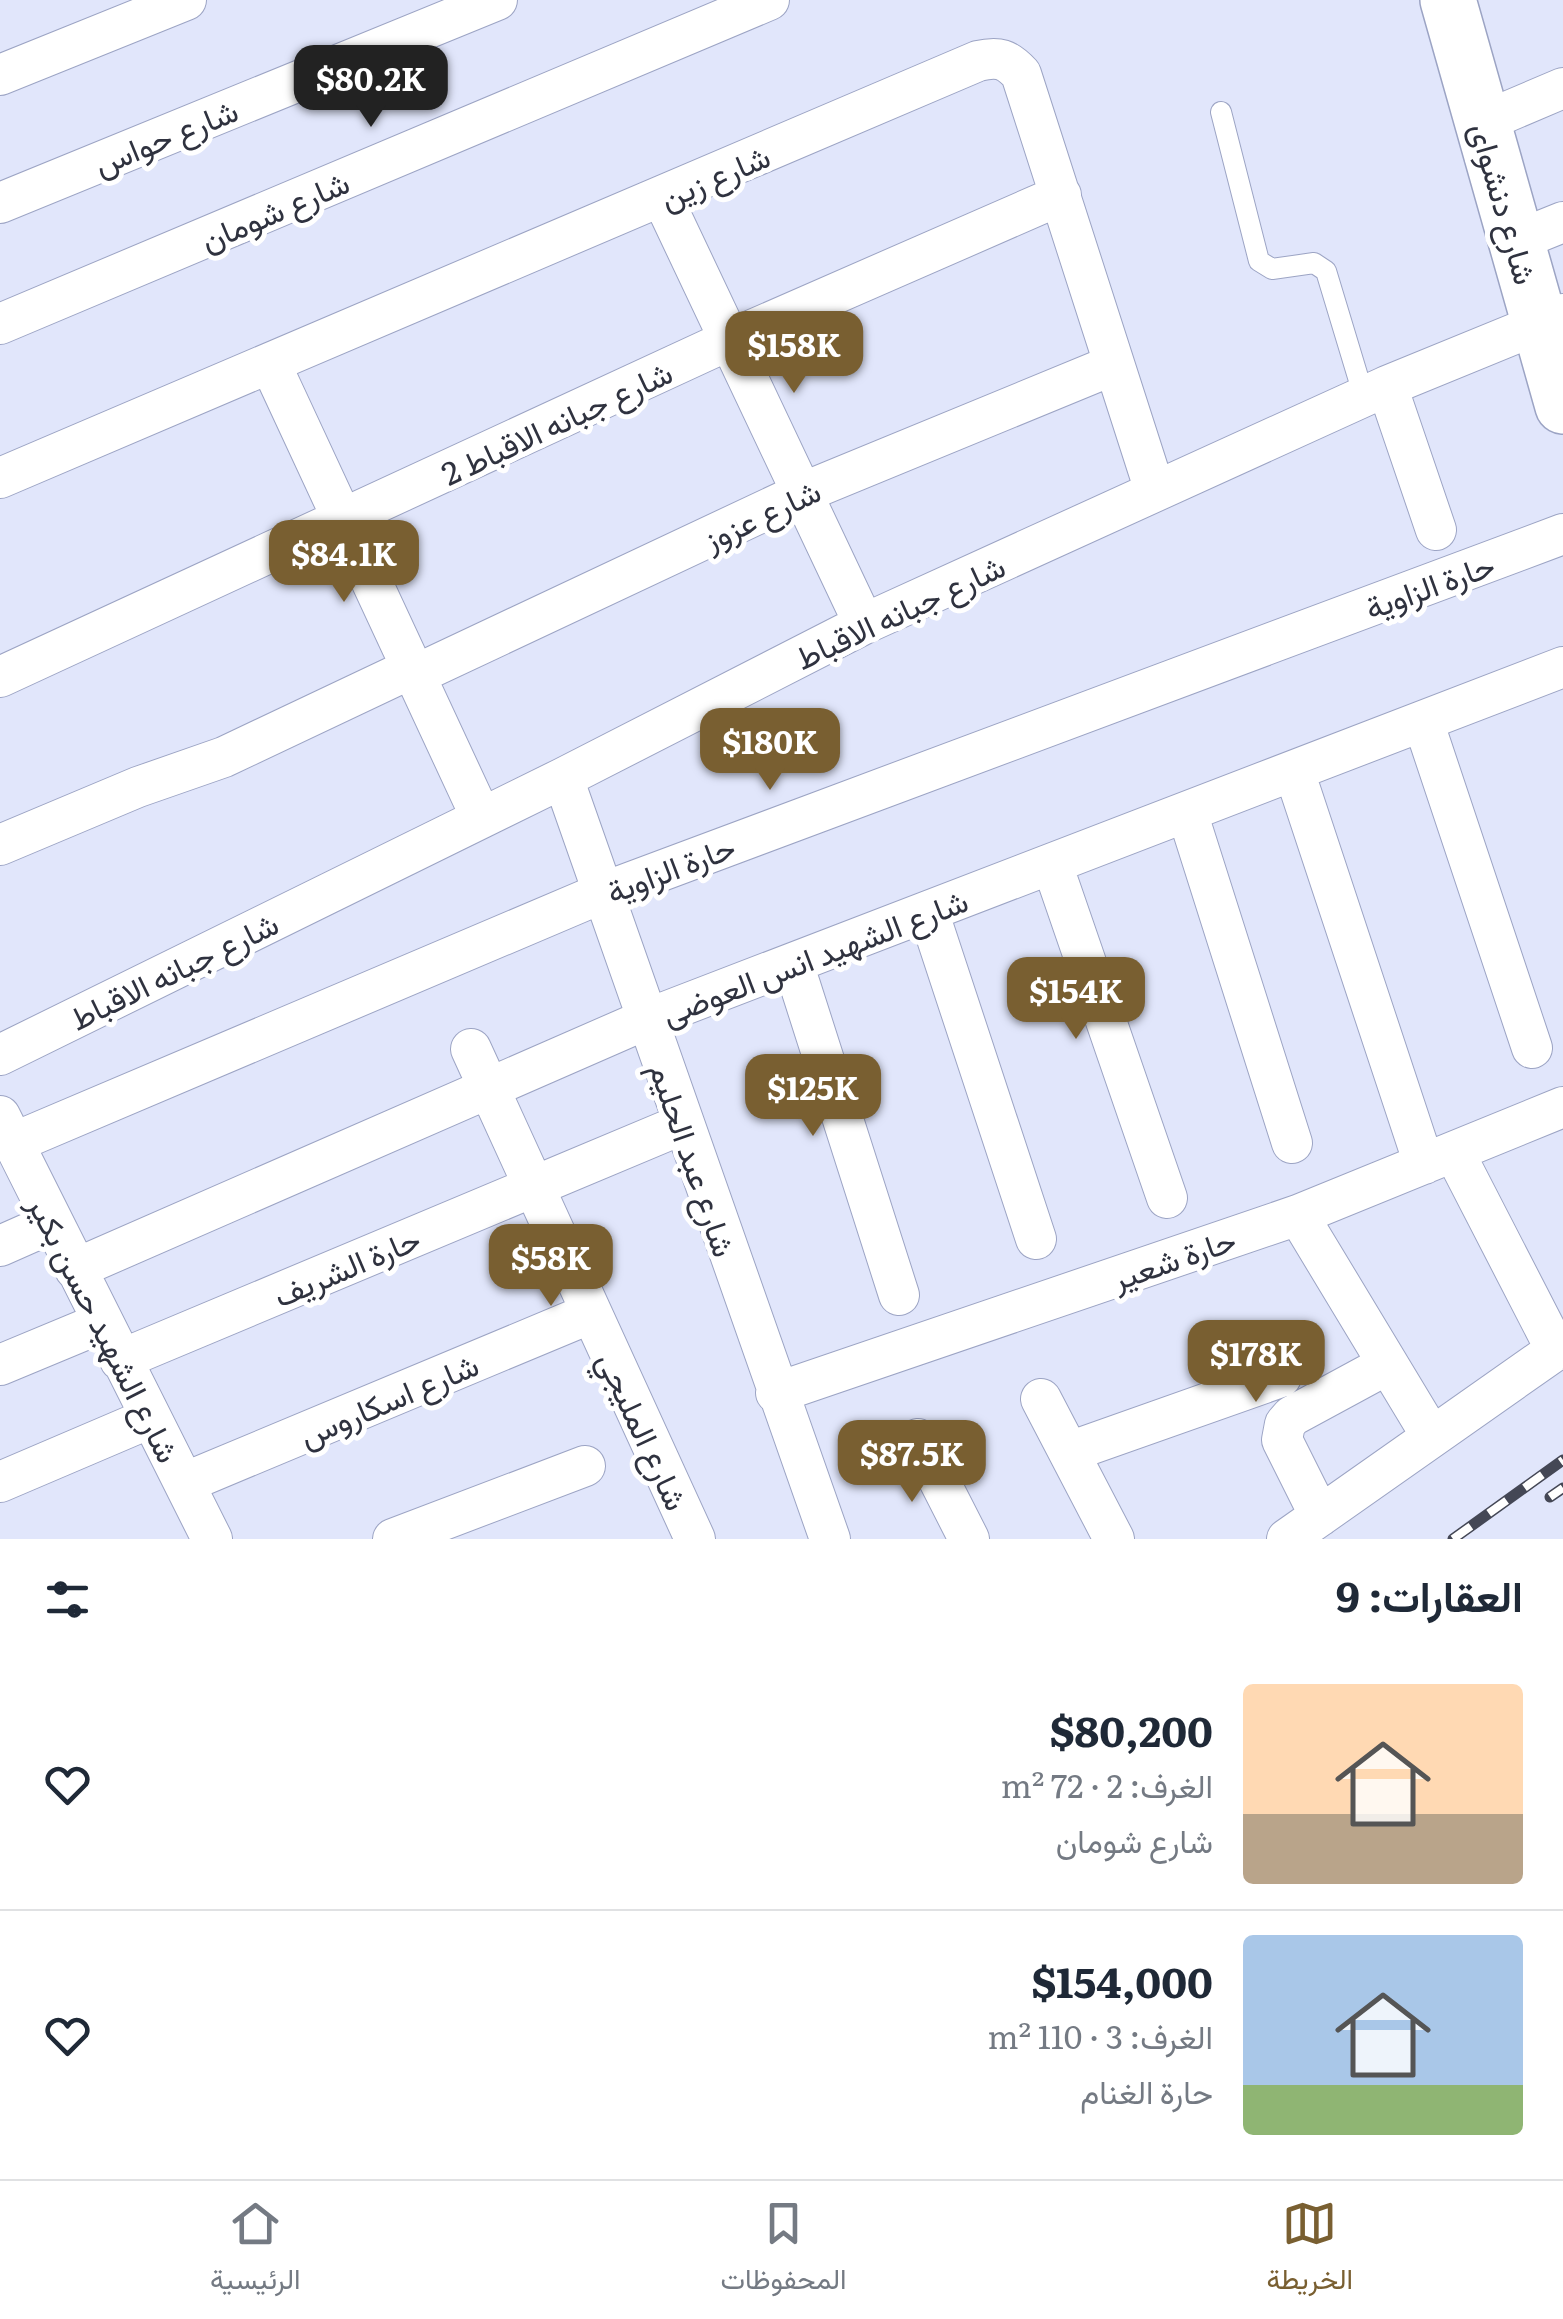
<!DOCTYPE html>
<html lang="ar">
<meta charset="utf-8">
<style>
body{margin:0;font-family:Literata,Vazirmatn,serif;background:#f2f2f3;color:#1f2937;direction:rtl;height:100vh;display:flex;flex-direction:column;font-size:38px;white-space:nowrap}
*{box-sizing:border-box;margin:0}
p{font-size:32px;color:#747a83}
.icon{flex:none;width:55px;height:55px;fill:none;stroke:currentColor;stroke-width:2;stroke-linecap:round;stroke-linejoin:round}
.map{position:relative;height:1539px;overflow:hidden;direction:ltr}
.details{display:flex;flex-direction:column;background:#fff;flex:1}
.details>*{flex:none}
.price{position:absolute;translate:-50% -85px;padding:0 22px;border-radius:20px;background:#795f31;color:#fff;font-size:32px;line-height:65px;filter:drop-shadow(0 2px 5px #0008)}
.price::after{content:'';position:absolute;left:50%;top:60px;width:30px;height:22px;margin-left:-15px;background:inherit;clip-path:polygon(0 0,100% 0,50% 100%)}
.price.selected{background:#222;color:#fff}
ul{padding:0;list-style:none}
li{display:flex;align-items:center;gap:30px;height:250px;padding:0 40px}
li+li{border-top:2px solid #e0e1e3}
li span{display:grid;place-items:center;flex:none;width:280px;height:200px;border-radius:10px;color:#555}
li>.icon{margin-inline-start:auto}
span .icon{width:120px;height:120px;fill:#fffc;stroke-width:1}
li b{font-size:42px}
h2{display:flex;justify-content:space-between;align-items:center;height:120px;padding:0 40px;font-size:42px}
.dock{display:flex;justify-content:space-around;align-items:center;height:140px;border-top:2px solid #e0e1e3;background:#fff;font-size:28px;color:#747a83}
.dock a{display:grid;justify-items:center;gap:5px}
.dock .selected{color:#795f31}
.map>svg:first-child{display:block}
.lines{fill:none;stroke-linecap:round;stroke-linejoin:round}
.lane-casing{stroke:#9ca4c4;stroke-width:22}
.street-casing{stroke:#9ca4c4;stroke-width:42}
.secondary-casing{stroke:#9ca4c4;stroke-width:58}
.lane{stroke:#fff;stroke-width:20}
.street{stroke:#fff;stroke-width:40}
.secondary{stroke:#fff;stroke-width:55}
.rail-casing{stroke:#444755;stroke-width:11}
.rail{stroke:#fff;stroke-width:8;stroke-dasharray:22;stroke-linecap:butt}
.labels{text-anchor:middle;dominant-baseline:central;stroke-width:10;stroke-linejoin:round;paint-order:stroke}
.street-label{font-size:32px;fill:#2f323f;stroke:#fff}
</style>
<div class="map">
<svg width="1563" height="1539" viewBox="0 0 1563 1539">
<rect width="100%" height="100%" fill="#e1e6fb"/>
<g class="lines">
<g class="lane-casing">
<path id="lane" d="M 1221,112 L 1259,261 L 1272,269 L 1314,263 L 1326,271 L 1364,397"/>
</g>
<g class="street-casing">
<path id="street" d="M 0,75 L 186,0
M 1483,122 L 1563,88
M 662,197 L 864,624
M 0,203 L 497,0
M 1516,241 L 1563,222
M 0,324 L 769,0
M 270,363 L 481,817
M 1387,386 L 1436,530
M 0,478 L 978,61 C 999,56 1007,59 1021,74 L 1155,491
M 415,675 L 802,493 L 1113,365
M 0,677 L 727,341 L 1061,195
M 1423,721 L 1532,1048
M 1294,771 L 1424,1164
M 563,778 L 830,1539
M 1187,812 L 1292,1143
M 0,845 L 138,787 L 224,757 L 412,668
M 1052,864 L 1167,1198
M 928,911 L 1036,1239
M 793,963 L 899,1295
M 471,1049 L 695,1539
M 0,1055 L 563,778 L 864,624 L 1387,386 L 1563,314
M 0,1116 L 212,1539
M 13,1143 L 602,893 L 1563,534
M 1454,1152 L 1556,1350
M 1298,1215 L 1432,1437
M 0,1246 L 52,1223
M 75,1269 L 647,1019 L 1563,667
M 120,1360 L 683,1124
M 0,1365 L 101,1323
M 776,1393 L 1298,1215 L 1563,1107
M 1041,1399 L 1114,1539
M 918,1439 L 969,1539
M 1069,1452 L 1281,1377
M 0,1482 L 150,1418
M 184,1483 L 591,1313
M 1320,1516 L 1282,1440 L 1285,1424 L 1292,1416 L 1388,1364
M 393,1539 L 585,1466
M 1287,1539 L 1563,1345"/>
</g>
<g class="secondary-casing">
<path id="secondary" d="M 1448,0 L 1563,406"/>
</g>
<use href="#lane" class="lane"/>
<use href="#street" class="street"/>
<use href="#secondary" class="secondary"/>
<g class="rail-casing">
<path id="rail" d="M 1550,1497 L 1563,1488
M 1453,1539 L 1563,1460"/>
</g>
<use href="#rail" class="rail"/>
</g>
<g class="labels">
<g class="street-label">
<text transform="translate(165 135) rotate(-22)">شارع حواس</text>
<text transform="translate(714 175) rotate(-23)">شارع زين</text>
<text transform="translate(1506 203) rotate(74)">شارع دنشواى</text>
<text transform="translate(274 209) rotate(-23)">شارع شومان</text>
<text transform="translate(556 421) rotate(-25)">شارع جبانه الاقباط 2</text>
<text transform="translate(761 513) rotate(-25)">شارع عزوز</text>
<text transform="translate(1429 584) rotate(-20)">حارة الزاوية</text>
<text transform="translate(899 610) rotate(-25)">شارع جبانه الاقباط</text>
<text transform="translate(670 867) rotate(-21)">حارة الزاوية</text>
<text transform="translate(814 955) rotate(-21)">شارع الشهيد انس العوضى</text>
<text transform="translate(173 969) rotate(-26)">شارع جبانه الاقباط</text>
<text transform="translate(695 1159) rotate(71)">شارع عبد الحليم</text>
<text transform="translate(1173 1257) rotate(-19)">حارة شعير</text>
<text transform="translate(346 1265) rotate(-23)">حارة الشريف</text>
<text transform="translate(106 1328) rotate(63)">شارع الشهيد حسن بكير</text>
<text transform="translate(388 1398) rotate(-23)">شارع اسكاروس</text>
<text transform="translate(645 1430) rotate(65)">شارع المليجي</text>
</g>
</g>
</svg>
<b class="price selected" style="left:371px;top:130px">$80.2K</b>
<b class="price" style="left:794px;top:396px">$158K</b>
<b class="price" style="left:344px;top:605px">$84.1K</b>
<b class="price" style="left:770px;top:793px">$180K</b>
<b class="price" style="left:1076px;top:1042px">$154K</b>
<b class="price" style="left:813px;top:1139px">$125K</b>
<b class="price" style="left:551px;top:1309px">$58K</b>
<b class="price" style="left:1256px;top:1405px">$178K</b>
<b class="price" style="left:912px;top:1505px">$87.5K</b>
</div>
<section class="details">
<h2>العقارات: 9<svg class="icon" aria-label="filters" viewBox="0 0 24 24"><path d="M4 7h16M4 17h16"/><circle cx="9" cy="7" r="2"/><circle cx="15" cy="17" r="2"/></svg></h2>
<ul>
<li><span style="background:linear-gradient(#ffd9b3 65%,#b9a48a 0)"><svg class="icon" aria-label="home" viewBox="0 0 24 24"><path d="M3 11l9-7 9 7M6 9v11h12V9"/></svg></span><div><b>$80,200</b><p>الغرف: 2 · 72 m²</p><p>شارع شومان</p></div><svg class="icon" aria-label="heart" viewBox="0 0 24 24"><path d="M12 20l-8-8c-3-5 5-10 8-4 3-6 11-1 8 4z"/></svg></li>
<li><span style="background:linear-gradient(#a9c7e8 75%,#8fb573 0)"><svg class="icon" aria-label="home" viewBox="0 0 24 24"><path d="M3 11l9-7 9 7M6 9v11h12V9"/></svg></span><div><b>$154,000</b><p>الغرف: 3 · 110 m²</p><p>حارة الغنام</p></div><svg class="icon" aria-label="heart" viewBox="0 0 24 24"><path d="M12 20l-8-8c-3-5 5-10 8-4 3-6 11-1 8 4z"/></svg></li>
</ul>
</section>
<nav class="dock">
<a class="selected"><svg class="icon" aria-label="map" viewBox="0 0 24 24"><path d="M3 6l6-2 6 2 6-2v14l-6 2-6-2-6 2zM9 4v14M15 6v14"/></svg>الخريطة</a>
<a><svg class="icon" aria-label="saved" viewBox="0 0 24 24"><path d="M7 4h10v16l-5-4-5 4z"/></svg>المحفوظات</a>
<a><svg class="icon" aria-label="home" viewBox="0 0 24 24"><path d="M3 11l9-7 9 7M6 9v11h12V9"/></svg>الرئيسية</a>
</nav>
